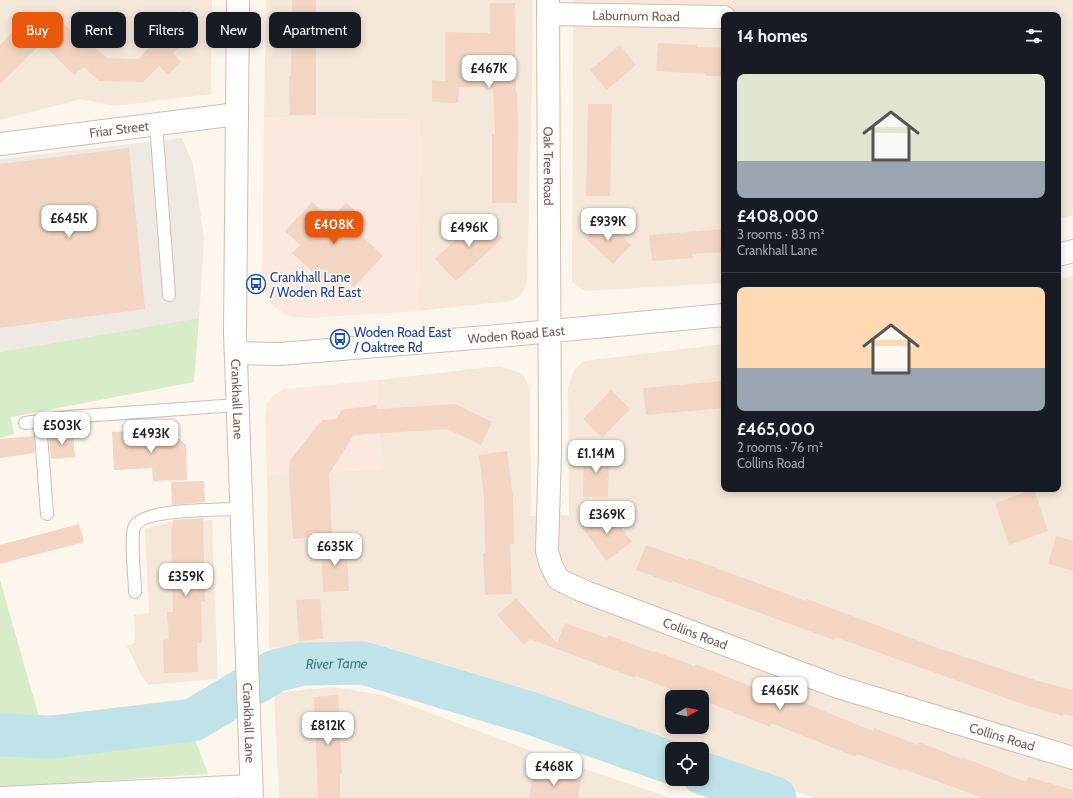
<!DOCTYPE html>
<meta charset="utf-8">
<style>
body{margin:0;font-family:Cabin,sans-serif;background:#20242c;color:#f1f3f6;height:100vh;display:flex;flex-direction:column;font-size:15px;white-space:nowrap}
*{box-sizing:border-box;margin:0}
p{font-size:13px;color:#9ea1a6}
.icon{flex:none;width:22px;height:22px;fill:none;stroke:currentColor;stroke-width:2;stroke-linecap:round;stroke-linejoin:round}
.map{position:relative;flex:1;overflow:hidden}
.panel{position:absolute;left:721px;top:12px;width:340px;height:480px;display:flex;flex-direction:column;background:#171b24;border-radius:8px;box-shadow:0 2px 10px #0003}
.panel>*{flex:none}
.guide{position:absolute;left:12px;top:12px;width:380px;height:36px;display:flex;gap:8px}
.needle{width:26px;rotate:81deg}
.tools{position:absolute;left:665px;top:690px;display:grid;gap:8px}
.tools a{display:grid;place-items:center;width:44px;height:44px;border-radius:8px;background:#171b24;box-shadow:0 2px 10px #0003;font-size:20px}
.price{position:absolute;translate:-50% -34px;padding:0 9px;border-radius:8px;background:#fff;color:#222;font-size:13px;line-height:26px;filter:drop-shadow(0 1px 2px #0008)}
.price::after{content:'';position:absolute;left:50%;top:24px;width:12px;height:9px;margin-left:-6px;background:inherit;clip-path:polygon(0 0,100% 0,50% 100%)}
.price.selected{background:#ea580c;color:#fff}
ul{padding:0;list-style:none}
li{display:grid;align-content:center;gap:8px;height:212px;padding:0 16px}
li+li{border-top:1px solid #363941}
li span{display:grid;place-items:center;height:124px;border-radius:8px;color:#555}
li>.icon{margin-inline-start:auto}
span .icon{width:72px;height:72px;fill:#fffc;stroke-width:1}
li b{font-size:17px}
h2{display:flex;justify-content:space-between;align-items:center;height:48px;padding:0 16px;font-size:17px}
.tag{padding:0 14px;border-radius:8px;background:#171b24;box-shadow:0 2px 10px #0003;font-size:14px;line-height:36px}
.tag.selected{background:#ea580c;color:#fff}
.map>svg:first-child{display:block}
.residential{fill:#f5e8da;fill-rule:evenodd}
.commercial{fill:#fde8e0}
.industrial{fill:#efe9e4}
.green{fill:#d8ecc9}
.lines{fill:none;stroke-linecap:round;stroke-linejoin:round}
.river{stroke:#bfe3e8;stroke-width:43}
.building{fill:#f3d5c3}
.service-casing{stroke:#d1beb0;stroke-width:14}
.minor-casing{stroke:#d1beb0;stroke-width:24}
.tertiary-casing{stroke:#d1beb0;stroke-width:24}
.service{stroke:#fff;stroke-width:12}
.minor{stroke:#fff;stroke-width:22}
.tertiary{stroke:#fff;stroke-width:22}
.labels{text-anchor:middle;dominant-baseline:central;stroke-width:3.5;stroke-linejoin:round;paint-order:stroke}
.street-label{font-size:13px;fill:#7a5c4d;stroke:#fffaf3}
.transit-label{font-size:13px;fill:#164399;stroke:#fffaf3;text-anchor:start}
.water-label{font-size:14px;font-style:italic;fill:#437c86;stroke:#fffaf3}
</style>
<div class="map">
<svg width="1073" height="798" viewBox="0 0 1073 798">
<rect width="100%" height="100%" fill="#fdf6ec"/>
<path class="residential" d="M 0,0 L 212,0 L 211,94 L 116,106 L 81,99 L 0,120 Z
M 266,0 L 533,0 L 532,79 L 527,282 L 521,296 L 511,301 L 418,311 L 420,120 L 264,117 Z
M 573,0 L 1073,0 L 1073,215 L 1058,219 L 1058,15 L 724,15 L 724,283 L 585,291 L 572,282 Z
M 1073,276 L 1073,798 L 815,798 L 702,760 L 702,749 L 672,749 L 672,750 L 430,669 L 346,643 L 269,648 L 267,475 L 383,469 L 376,405 L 378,380 L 499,366 L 523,374 L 530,389 L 531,516 L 569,515 L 568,387 L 574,370 L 584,361 L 724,344 L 724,489 L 1058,489 L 1058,280 ZM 672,697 L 702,697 L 702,727 L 672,727 Z
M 212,520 L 218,679 L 148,685 L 141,675 L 127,646 L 135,642 L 134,615 L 149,613 L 145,529 L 169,522 Z
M 333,687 L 382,695 L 537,753 L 671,798 L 279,798 L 274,693 Z"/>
<path class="commercial" d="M 264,117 L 420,120 L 418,311 L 311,318 L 290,317 L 273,306 L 262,289 Z
M 378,380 L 376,405 L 383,469 L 267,475 L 265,414 L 267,404 L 275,394 L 284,389 Z"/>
<path class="industrial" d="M 182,138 L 193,164 L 204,238 L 199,318 L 0,352 L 0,159 Z"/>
<path class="green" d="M 199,318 L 194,382 L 11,417 L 14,434 L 0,438 L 0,352 Z
M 0,580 L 41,724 L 0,724 Z
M 194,737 L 208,774 L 0,788 L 0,751 L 77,748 Z"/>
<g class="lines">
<g class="river">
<path id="s1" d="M 0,735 L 52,737 L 193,720 L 275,671 L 303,664 L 363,663 L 530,713 L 672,763"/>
<path d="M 702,773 L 775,798"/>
</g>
</g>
<path class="building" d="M 292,0 L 316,0 L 316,115 L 290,115 L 289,76 L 291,76 Z
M 490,3 L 515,3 L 516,93 L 517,93 L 518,124 L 517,203 L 492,203 L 492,134 L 495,134 L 493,87 L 459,87 L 458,103 L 432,102 L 432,80 L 445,81 L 445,32 L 490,33 Z
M 184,10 L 183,44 L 173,53 L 181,62 L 168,75 L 159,66 L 143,82 L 99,81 L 84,67 L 74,75 L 42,43 L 0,84 L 0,45 L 20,24 L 64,24 L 81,40 L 84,38 L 107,58 L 138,59 Z
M 658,43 L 697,45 L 697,47 L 724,48 L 724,76 L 705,76 L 705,74 L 656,71 Z
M 620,45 L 636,65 L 607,90 L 590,70 Z
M 588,104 L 612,104 L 610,196 L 586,196 Z
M 129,148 L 145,309 L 0,328 L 0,164 Z
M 312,202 L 331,219 L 346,202 L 368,223 L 359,233 L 383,256 L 354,287 L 346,280 L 338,288 L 326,276 L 322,281 L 292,253 L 300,245 L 285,231 Z
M 482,215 L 503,238 L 456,281 L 435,259 Z
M 604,219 L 631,245 L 613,264 L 586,239 Z
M 724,229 L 724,252 L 692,254 L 693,258 L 652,261 L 649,235 Z
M 724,381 L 724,408 L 646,415 L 643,388 Z
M 611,390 L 630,409 L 602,438 L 583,419 Z
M 455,404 L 492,422 L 481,445 L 447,429 L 354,435 L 329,474 L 332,536 L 293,539 L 289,474 L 290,460 L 322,420 L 336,419 L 342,410 L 376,405 L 377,409 Z
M 169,430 L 186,445 L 187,480 L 153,481 L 152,468 L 114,470 L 112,432 Z
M 65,433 L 65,435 L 73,435 L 75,457 L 51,459 L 49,434 Z
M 34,436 L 35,453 L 0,458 L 0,439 Z
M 584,450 L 609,450 L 608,497 L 583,497 Z
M 507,451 L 513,497 L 514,544 L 510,544 L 512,594 L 485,595 L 483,553 L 485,553 L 484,497 L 479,455 Z
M 204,481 L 205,502 L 172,505 L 171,482 Z
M 1034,489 L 1048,531 L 1009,545 L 995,503 Z
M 607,509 L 632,542 L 606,561 L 582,527 Z
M 203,518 L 205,601 L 201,601 L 202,643 L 197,643 L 198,672 L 164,673 L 163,640 L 169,639 L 167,612 L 173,612 L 171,525 L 173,525 L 173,520 Z
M 79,524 L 84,542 L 0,564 L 0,545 Z
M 1056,536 L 1073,541 L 1073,571 L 1048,564 Z
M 346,542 L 349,591 L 323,592 L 321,544 Z
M 646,545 L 688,560 L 689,558 L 806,601 L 807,599 L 938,648 L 1035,680 L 1073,690 L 1073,716 L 1063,714 L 1063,716 L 1022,704 L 835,637 L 834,640 L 672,581 L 671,583 L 636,570 Z
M 516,598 L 557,643 L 565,623 L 607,638 L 608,635 L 653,652 L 654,651 L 695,666 L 695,664 L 783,699 L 785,695 L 873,731 L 874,728 L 918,745 L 919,742 L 962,759 L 962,757 L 1026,782 L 1028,777 L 1073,790 L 1073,798 L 983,798 L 903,769 L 902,771 L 857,754 L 856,757 L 771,723 L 770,727 L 702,700 L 702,697 L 695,697 L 682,692 L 682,694 L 636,676 L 635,678 L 530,639 L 524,645 L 497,615 Z
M 320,599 L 323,639 L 299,641 L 296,600 Z
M 338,695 L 342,773 L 340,774 L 340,798 L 318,798 L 314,697 Z
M 533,773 L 581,780 L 578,798 L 529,798 Z"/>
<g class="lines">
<g class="service-casing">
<path id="service" d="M 156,124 L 169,295
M 40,421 L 47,514
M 25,423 L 68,417 L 237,405
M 135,592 C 135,577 130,541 134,528 C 139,508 223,510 242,509"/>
</g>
<g class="minor-casing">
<g id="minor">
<path id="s2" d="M 548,0 L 550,452 L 547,551 L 551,565 L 558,579 L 583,591 L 838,687 L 1073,758"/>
<path id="s3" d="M 548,14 L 724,17"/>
<path id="s4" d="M 0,144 L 237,114"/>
<path d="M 0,798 L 251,786"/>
</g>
</g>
<g class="tertiary-casing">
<g id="tertiary">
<path id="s5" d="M 238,0 L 235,333 L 252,798"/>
<path d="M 1058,255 L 1073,251"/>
<path id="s6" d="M 236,353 L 280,354 L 499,336 L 724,315"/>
</g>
</g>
<use href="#service" class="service"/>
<use href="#minor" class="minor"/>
<use href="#tertiary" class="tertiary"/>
</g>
<defs>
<g id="bus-ring" transform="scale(1)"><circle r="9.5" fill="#fffaf3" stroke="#1a4fb4" stroke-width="1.5"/><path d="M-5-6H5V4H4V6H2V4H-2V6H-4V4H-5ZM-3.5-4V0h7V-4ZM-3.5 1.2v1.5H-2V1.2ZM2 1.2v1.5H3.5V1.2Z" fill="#1a4fb4"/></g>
</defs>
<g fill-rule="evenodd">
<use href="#bus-ring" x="256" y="284"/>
<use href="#bus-ring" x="340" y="339"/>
</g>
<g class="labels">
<g class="street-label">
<text stroke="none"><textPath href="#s3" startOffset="88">Laburnum Road</textPath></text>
<text stroke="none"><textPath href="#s4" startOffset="120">Friar Street</textPath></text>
<text stroke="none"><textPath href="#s2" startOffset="166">Oak Tree Road</textPath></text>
<text stroke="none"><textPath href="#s6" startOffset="281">Woden Road East</textPath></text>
<text stroke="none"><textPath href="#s5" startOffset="399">Crankhall Lane</textPath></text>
<text stroke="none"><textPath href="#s2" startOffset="729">Collins Road</textPath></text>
<text stroke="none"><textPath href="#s5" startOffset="723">Crankhall Lane</textPath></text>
<text stroke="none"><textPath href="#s2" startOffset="1053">Collins Road</textPath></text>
</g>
<g class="transit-label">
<text x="270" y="277">Crankhall Lane<tspan x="270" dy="15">/ Woden Rd East</tspan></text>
<text x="354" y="332">Woden Road East<tspan x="354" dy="15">/ Oaktree Rd</tspan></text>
</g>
<g class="water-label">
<text stroke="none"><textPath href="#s1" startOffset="352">River Tame</textPath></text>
</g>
</g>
</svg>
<div class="tools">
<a><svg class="needle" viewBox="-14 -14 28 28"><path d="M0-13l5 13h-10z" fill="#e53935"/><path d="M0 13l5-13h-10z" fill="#9ea1a6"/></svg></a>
<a><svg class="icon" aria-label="locate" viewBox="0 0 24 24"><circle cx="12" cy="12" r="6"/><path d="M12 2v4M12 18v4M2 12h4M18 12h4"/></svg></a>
</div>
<b class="price" style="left:489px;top:89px">£467K</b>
<b class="price" style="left:69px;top:239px">£645K</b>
<b class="price" style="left:608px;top:242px">£939K</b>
<b class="price selected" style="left:334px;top:245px">£408K</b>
<b class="price" style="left:469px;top:248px">£496K</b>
<b class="price" style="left:62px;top:446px">£503K</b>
<b class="price" style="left:151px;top:454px">£493K</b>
<b class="price" style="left:596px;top:474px">£1.14M</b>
<b class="price" style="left:607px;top:535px">£369K</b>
<b class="price" style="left:335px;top:567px">£635K</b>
<b class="price" style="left:186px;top:597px">£359K</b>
<b class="price" style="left:780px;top:711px">£465K</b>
<b class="price" style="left:328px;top:746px">£812K</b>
<b class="price" style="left:554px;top:787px">£468K</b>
<div class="guide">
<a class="tag selected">Buy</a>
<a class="tag">Rent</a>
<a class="tag">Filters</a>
<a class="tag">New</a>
<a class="tag">Apartment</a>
</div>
<section class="panel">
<h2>14 homes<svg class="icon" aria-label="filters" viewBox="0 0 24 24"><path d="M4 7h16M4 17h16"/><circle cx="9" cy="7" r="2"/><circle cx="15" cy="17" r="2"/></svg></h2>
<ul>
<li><span style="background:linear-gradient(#dfe7d0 70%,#9aa5b1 0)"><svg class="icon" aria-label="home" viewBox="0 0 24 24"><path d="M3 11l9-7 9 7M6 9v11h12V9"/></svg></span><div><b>£408,000</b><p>3 rooms · 83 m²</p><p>Crankhall Lane</p></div></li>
<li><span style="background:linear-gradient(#ffd9b3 65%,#9aa5b1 0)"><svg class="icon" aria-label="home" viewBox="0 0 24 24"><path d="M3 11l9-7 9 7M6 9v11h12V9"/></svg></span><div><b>£465,000</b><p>2 rooms · 76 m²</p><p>Collins Road</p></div></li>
</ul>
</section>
</div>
